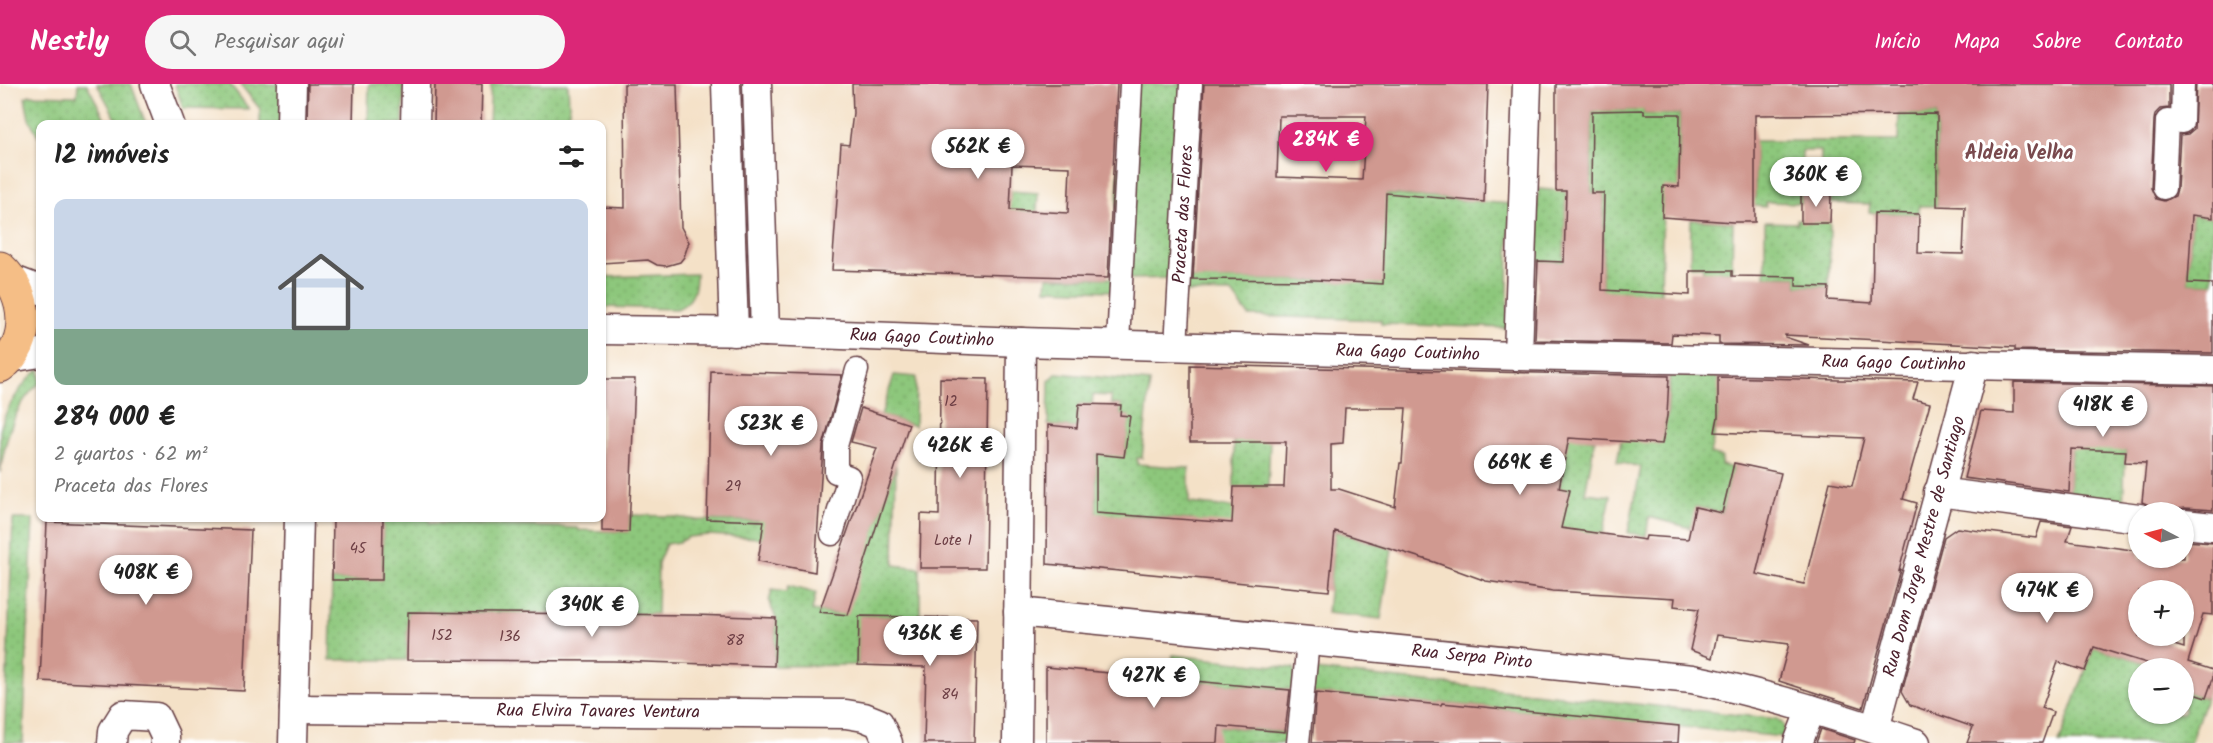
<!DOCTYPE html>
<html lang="pt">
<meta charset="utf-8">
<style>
body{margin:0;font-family:Kalam,sans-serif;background:#f6f6f6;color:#222;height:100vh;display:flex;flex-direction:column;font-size:22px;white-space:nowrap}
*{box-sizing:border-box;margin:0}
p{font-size:20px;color:#767676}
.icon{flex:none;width:33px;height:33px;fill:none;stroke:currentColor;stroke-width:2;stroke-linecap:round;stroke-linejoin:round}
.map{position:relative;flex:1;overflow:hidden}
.drawer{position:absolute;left:36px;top:36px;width:570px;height:402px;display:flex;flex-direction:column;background:#fff;border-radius:12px;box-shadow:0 2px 4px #0004}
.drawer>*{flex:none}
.needle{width:39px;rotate:276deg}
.tools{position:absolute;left:2128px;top:418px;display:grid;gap:12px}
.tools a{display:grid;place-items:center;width:66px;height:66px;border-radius:50%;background:#fff;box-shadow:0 2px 4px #0004;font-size:30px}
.price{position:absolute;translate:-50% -51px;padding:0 14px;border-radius:21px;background:#fff;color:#222;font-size:20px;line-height:39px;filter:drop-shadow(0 2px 3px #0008)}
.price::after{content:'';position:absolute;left:50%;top:36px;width:18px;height:14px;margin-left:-9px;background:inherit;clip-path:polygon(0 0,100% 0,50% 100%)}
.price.current{background:#db2777;color:#fff}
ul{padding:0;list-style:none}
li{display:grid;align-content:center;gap:12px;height:318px;padding:0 18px}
li span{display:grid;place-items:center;height:186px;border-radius:12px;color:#555}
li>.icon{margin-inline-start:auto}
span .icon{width:108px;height:108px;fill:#fffc;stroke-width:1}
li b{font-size:26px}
h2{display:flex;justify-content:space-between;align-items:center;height:72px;padding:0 18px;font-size:26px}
header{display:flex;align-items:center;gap:36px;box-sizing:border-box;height:84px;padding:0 30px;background:#db2777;color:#fff}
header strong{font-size:28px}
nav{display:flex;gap:33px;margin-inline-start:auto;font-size:21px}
.search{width:420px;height:54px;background:#f6f6f6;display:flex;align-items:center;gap:15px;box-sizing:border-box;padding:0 21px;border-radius:33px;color:#767676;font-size:22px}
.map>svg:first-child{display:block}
.green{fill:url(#green-dots);stroke:#6c7353;stroke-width:1.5}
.building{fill:#d09990;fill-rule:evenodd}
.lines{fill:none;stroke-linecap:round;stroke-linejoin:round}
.pedestrian-casing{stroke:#643c42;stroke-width:25}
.minor-casing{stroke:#643c42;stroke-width:31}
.primary-casing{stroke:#643c42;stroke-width:35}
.pedestrian{stroke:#fff;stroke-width:22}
.minor{stroke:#fff;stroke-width:28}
.primary{stroke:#f5be86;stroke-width:33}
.labels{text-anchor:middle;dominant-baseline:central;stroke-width:6;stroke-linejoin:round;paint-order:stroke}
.number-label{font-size:15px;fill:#6c3e44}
.street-label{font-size:18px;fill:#4a1f2b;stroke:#fff}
.neighbourhood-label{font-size:20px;font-weight:bold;fill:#794a4e;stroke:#fff}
</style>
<header>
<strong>Nestly</strong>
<div class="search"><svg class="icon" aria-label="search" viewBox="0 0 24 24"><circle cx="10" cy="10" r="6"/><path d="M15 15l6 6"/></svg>Pesquisar aqui</div>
<nav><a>Início</a><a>Mapa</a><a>Sobre</a><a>Contato</a></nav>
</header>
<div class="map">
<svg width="2213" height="659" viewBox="0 0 2213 659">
<defs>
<pattern id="green-dots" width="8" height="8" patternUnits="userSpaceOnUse" patternTransform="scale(1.5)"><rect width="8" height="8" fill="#8dc77b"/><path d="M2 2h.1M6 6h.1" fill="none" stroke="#7baa6a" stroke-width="1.8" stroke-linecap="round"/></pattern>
</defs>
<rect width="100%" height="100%" fill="#fff"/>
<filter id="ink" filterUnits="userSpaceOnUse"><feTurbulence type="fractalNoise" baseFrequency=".0167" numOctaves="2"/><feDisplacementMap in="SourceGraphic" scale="12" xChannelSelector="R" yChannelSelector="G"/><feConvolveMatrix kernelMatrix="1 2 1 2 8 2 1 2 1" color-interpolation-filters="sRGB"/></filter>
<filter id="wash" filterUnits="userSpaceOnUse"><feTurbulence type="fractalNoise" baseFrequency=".008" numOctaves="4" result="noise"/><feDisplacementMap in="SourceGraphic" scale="24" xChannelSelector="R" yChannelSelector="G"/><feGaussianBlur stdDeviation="1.35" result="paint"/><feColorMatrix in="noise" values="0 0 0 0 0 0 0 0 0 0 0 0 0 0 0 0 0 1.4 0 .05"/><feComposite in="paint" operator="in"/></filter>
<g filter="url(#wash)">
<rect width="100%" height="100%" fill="#f4e1c7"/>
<path class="green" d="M 78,0 L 87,0 L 106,37 L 101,40 L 40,40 L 40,55 L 29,35 L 25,13 L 30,11 L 77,12 Z
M 97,0 L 131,0 L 146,40 L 119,40 Z
M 175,0 L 230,0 L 249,25 L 183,24 Z
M 240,0 L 282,0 L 281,40 L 260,40 L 260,25 Z
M 369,0 L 404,0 L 403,40 L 368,40 Z
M 491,0 L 568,0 L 570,40 L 489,40 Z
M 1123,0 L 1194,0 L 1185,194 L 1348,197 L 1386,110 L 1510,120 L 1507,244 L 1381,240 L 1381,236 L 1249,232 L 1232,209 L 1184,208 L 1184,194 L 1121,195 L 1113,207 L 1046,205 L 1047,193 L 1113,194 Z
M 1644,14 L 1644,30 L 1680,30 L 1679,116 L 1663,116 L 1661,210 L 1602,207 L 1604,109 L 1591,109 L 1592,27 L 1635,26 Z
M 1899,30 L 1937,30 L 1937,122 L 1919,122 L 1919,130 L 1874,129 L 1869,128 L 1870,120 L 1831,119 L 1831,110 L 1821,109 L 1821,67 L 1802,67 L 1801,119 L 1766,118 L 1766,123 L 1733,120 L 1755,115 L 1755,67 L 1739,57 L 1898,57 Z
M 983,105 L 1038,109 L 1037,128 L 995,126 Z
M 1538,105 L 1566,107 L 1564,178 L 1535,177 Z
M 2192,131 L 2213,134 L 2213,200 L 2188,199 Z
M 1797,135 L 1830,136 L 1829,203 L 1796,202 L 1796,193 L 1765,192 L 1765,138 L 1797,139 Z
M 1691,136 L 1733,138 L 1732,187 L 1719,187 L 1702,202 L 1703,182 L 1690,182 Z
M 696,190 C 696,207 693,218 677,225 L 602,223 L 602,193 Z
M 40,285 L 40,299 C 14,320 5,357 0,389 C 0,376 0,360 0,347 C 4,326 23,297 40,285 Z
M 1057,289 L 1150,298 L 1142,374 L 1137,374 L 1137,380 L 1189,384 L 1189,419 L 1266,427 L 1264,453 L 1190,436 L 1134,431 L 1096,437 L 1096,370 L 1124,372 L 1129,332 L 1120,331 L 1121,321 L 1111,320 L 1111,312 L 1093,311 L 1092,320 L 1079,320 L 1077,344 L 1048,341 L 1049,297 Z
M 894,291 L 916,293 L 915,342 L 881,331 Z
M 1670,291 L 1718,293 L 1718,333 L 1710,370 L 1722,373 L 1721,381 L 1733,384 L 1722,429 L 1696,423 L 1691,444 L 1649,433 L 1646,452 L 1628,449 L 1641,383 L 1617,378 L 1623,345 L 1664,347 L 1667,332 Z
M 2129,295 L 2123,421 L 2069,411 L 2071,365 L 2103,350 L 2104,296 Z
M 1569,352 L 1595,356 L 1585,409 L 1611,412 L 1603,450 L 1566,507 L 1556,424 L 1570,406 L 1559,404 Z
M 1270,356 L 1268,403 L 1234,403 L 1234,357 Z
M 759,370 L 794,462 L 761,454 L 708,451 L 688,453 L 679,458 L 666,460 L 658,479 L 657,530 L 408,528 L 407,576 L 330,576 L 332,496 L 382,496 L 383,434 L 427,434 L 431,439 L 578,444 L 579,446 L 628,448 L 630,431 L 669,432 L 697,436 L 757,437 Z
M 896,381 L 894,481 L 920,484 L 920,533 L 860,532 L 858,581 L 774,582 L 776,534 L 769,518 L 772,506 L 786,508 L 788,502 L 816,509 L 812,527 L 836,530 L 840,511 L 874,448 Z
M 13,435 L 33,435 L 23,659 L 4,659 Z
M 1335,447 L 1392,465 L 1381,535 L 1327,529 Z
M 2094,563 L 2166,585 L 2139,585 L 2139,630 L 2184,630 L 2184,607 L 2206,614 L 2190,659 L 2059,659 Z
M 1173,571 L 1294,584 L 1295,587 L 1293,606 L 1170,595 Z
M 1315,586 L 1778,635 C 1785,641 1785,644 1783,653 L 1442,619 L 1441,621 L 1311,609 Z
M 1166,637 L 1290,649 L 1289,659 L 1164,659 Z"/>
<g id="blocks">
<path class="building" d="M 308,0 L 354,0 L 353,40 L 307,40 Z
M 435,0 L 482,0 L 481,40 L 434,40 Z
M 624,0 L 677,0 L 681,143 L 689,158 L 684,173 L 680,178 L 666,182 L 657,181 L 648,176 L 602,179 L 602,123 L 625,124 Z
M 852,0 L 1117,0 L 1108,194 L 832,186 L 841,60 L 849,61 L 853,29 ZM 1012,81 L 1070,83 L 1068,129 L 1010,126 Z
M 1204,0 L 1488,0 L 1484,118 L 1386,109 L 1383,200 L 1316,196 L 1193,195 ZM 1279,32 L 1366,32 L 1362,96 L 1277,93 Z
M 1556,0 L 2169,0 L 2169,24 L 2160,25 L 2155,30 L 2154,36 L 2151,104 L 2156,115 L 2164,117 L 2175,112 L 2177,105 L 2180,51 L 2188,50 L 2194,45 L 2196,0 L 2213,0 L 2213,134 L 2192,131 L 2188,199 L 2213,200 L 2213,269 L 2015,266 L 2015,263 L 1992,262 L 1785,251 L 1785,253 L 1809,261 L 1719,260 L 1719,252 L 1672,250 L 1671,259 L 1535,256 L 1538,177 L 1564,178 L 1566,107 L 1556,107 ZM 1644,26 L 1644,30 L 1680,30 L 1679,103 L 1663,102 L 1662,133 L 1733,138 L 1755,138 L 1755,31 L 1937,30 L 1937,122 L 1965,123 L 1963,170 L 1918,169 L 1919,130 L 1874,129 L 1872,219 L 1828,216 L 1829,203 L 1796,202 L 1796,193 L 1732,192 L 1732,187 L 1690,187 L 1690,211 L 1602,206 L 1604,109 L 1591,109 L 1592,27 Z
M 1801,108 L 1831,110 L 1830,139 L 1801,139 Z
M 1190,281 L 1669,292 L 1667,332 L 1662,360 L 1569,354 L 1559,404 L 1570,406 L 1561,444 L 1645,456 L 1646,452 L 1688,455 L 1695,423 L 1722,429 L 1734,379 L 1781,389 L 1756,490 L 1804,500 L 1830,398 L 1852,402 L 1864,354 L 1715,348 L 1718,333 L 1718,293 L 1918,298 L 1913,315 L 1930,319 L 1903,415 L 1917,419 L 1899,487 L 1901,486 L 1863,624 L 1779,597 L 1789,560 L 1717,551 L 1712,574 L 1690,566 L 1699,525 L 1674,522 L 1675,514 L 1553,507 L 1486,497 L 1434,478 L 1335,447 L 1329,507 L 1047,480 L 1048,341 L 1077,344 L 1079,320 L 1121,321 L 1120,331 L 1130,332 L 1124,373 L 1096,370 L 1096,429 L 1232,439 L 1234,403 L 1284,403 L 1286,358 L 1190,358 ZM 1345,324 L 1406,324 L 1402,379 L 1400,379 L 1395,423 L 1339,405 L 1331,405 L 1331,360 L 1343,359 Z
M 711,287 L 842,291 L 823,362 L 815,488 L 758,477 L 764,437 L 707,435 Z
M 940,294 L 988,295 L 985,484 L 920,484 L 921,430 L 939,431 Z
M 602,295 L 635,295 L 629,448 L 602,447 Z
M 2014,298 L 2213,302 L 2213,426 L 2185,424 L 2178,425 L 2172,429 L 2154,429 L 2149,421 L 2142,418 L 2146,379 L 2125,378 L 2126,367 L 2071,365 L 2069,408 L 1964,394 L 1981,327 L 2014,329 Z
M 861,324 L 909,340 L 848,531 L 819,528 L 877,364 L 851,358 Z
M 333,434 L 383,434 L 382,496 L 332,496 Z
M 47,438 L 251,446 L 244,607 L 40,597 Z
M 2041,438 L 2072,442 L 2067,457 L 2139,467 L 2139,474 L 2184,474 L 2184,457 L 2213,459 L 2213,531 L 2203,530 L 2188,578 L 2213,586 L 2213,594 L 2206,614 L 2184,607 L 2184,585 L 2166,585 L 2094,563 L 2085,587 L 2058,578 L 2042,624 L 2053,628 L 2042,659 L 1967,659 L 1973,643 L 1910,621 L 1902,607 L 1944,453 L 1957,444 L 2036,454 ZM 2139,507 L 2184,507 L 2184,564 L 2145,552 L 2139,552 Z
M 408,528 L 695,531 L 776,534 L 774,582 L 614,577 L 407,576 Z
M 859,532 L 977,534 L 974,659 L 924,659 L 926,583 L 858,581 Z
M 1046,583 L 1290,606 L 1285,648 L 1219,642 L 1218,659 L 1046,659 Z
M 1316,609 L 1441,621 L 1442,619 L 1679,642 L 1678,659 L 1312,659 Z
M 1821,645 L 1855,656 L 1854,659 L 1816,659 Z"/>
</g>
</g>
<g filter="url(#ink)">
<use href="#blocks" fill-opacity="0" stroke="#643c42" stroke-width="1.5"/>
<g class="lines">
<g class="pedestrian-casing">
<g id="pedestrian">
<path d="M 2164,104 L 2167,37 L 2182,38 L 2183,0"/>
<path d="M 1118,260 L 1131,0"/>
<path id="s1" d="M 1176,262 L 1191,0"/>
<path d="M 832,450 L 849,393 L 836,388 L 836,362 L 857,286"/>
<path d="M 1298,659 L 1308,557"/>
</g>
</g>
<g class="minor-casing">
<g id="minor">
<path d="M 155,0 L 170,40"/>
<path d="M 726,0 L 734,248"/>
<path d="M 757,0 L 765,248"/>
<path d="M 291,40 L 292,0"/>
<path d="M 415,40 L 416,0"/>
<path d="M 11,195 L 40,206"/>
<path id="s2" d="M 602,246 L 765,248 L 1021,258 L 1518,272 L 2213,286"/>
<path d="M 1518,272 L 1527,0"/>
<path d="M 9,274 L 40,269"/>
<path d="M 1938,408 L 2139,434"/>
<path d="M 2184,440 L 2213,443"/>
<path id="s3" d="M 1018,528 L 1692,595 C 1768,610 1842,634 1916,659"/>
<path id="s4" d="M 294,625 L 846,630 L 864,633 L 879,639 L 888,659"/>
<path id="s5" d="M 1875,645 L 1974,280"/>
<path d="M 112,659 L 113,647 L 123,631 L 156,633 L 165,652 L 165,659"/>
<path d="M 293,659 L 299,434"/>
<path d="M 1017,659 L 1021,258"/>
<path d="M 1798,659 L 1811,625"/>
</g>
</g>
<g class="primary-casing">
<path id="primary" d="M 0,184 C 28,209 33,259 0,282"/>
</g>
<use href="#pedestrian" class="pedestrian"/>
<use href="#minor" class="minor"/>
<use href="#primary" class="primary"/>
</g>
</g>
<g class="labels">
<g class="number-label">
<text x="951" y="318">12</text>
<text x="733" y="403">29</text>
<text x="953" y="457">Lote 1</text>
<text x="358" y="465">45</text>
<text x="442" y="552">152</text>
<text x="510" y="553">136</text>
<text x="735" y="557">88</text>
<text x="950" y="611">84</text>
</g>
<g class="street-label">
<text stroke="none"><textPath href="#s1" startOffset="132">Praceta das Flores</textPath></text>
<text stroke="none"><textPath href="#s2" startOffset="320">Rua Gago Coutinho</textPath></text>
<text stroke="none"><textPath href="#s2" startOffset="806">Rua Gago Coutinho</textPath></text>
<text stroke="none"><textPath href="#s2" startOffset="1292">Rua Gago Coutinho</textPath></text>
<text stroke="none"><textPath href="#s5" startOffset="189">Rua Dom Jorge Mestre de Santiago</textPath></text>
<text stroke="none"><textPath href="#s3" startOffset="456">Rua Serpa Pinto</textPath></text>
<text stroke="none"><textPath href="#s4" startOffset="304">Rua Elvira Tavares Ventura</textPath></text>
</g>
<g class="neighbourhood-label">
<text x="2019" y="70">Aldeia Velha</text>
</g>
</g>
</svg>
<div class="tools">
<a><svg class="needle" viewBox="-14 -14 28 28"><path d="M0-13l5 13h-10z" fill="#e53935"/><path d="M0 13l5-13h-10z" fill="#767676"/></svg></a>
<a>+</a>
<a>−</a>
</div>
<b class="price current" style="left:1326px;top:89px">284K €</b>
<b class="price" style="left:978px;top:96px">562K €</b>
<b class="price" style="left:1816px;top:124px">360K €</b>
<b class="price" style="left:2103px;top:354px">418K €</b>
<b class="price" style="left:771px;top:373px">523K €</b>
<b class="price" style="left:960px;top:395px">426K €</b>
<b class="price" style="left:1520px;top:412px">669K €</b>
<b class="price" style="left:146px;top:522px">408K €</b>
<b class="price" style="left:2047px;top:540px">474K €</b>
<b class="price" style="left:592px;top:554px">340K €</b>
<b class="price" style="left:930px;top:583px">436K €</b>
<b class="price" style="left:1154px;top:625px">427K €</b>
<section class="drawer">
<h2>12 imóveis<svg class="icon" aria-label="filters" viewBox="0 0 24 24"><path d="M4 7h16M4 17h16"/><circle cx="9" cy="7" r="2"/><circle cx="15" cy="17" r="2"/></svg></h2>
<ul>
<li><span style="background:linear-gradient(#c9d6e8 70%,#7fa58c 0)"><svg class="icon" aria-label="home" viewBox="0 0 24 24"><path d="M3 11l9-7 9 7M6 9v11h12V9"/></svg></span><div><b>284 000 €</b><p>2 quartos · 62 m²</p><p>Praceta das Flores</p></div></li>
</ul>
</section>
</div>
